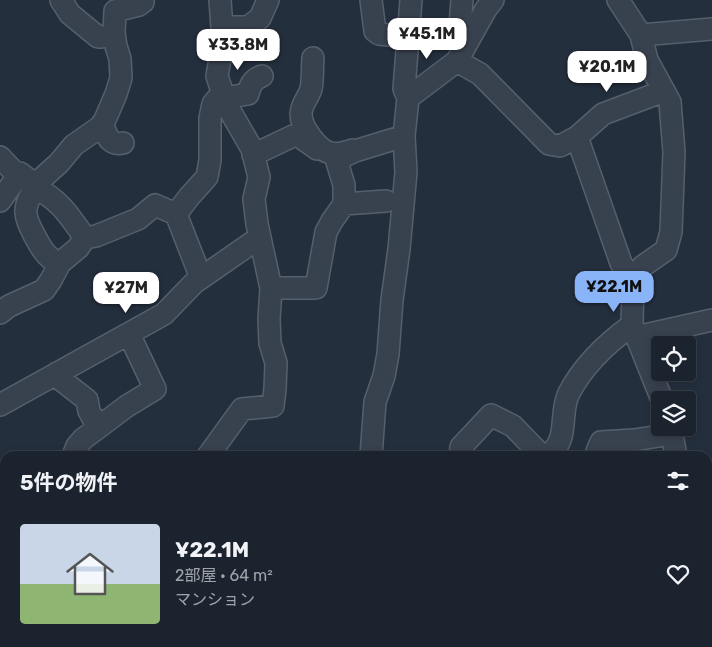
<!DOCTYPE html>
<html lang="ja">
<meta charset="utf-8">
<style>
body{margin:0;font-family:Rubik,"Noto Sans JP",sans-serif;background:#282f3a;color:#f1f3f6;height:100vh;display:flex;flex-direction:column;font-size:19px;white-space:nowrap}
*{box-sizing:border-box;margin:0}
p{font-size:16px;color:#a0a4aa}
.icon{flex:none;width:28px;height:28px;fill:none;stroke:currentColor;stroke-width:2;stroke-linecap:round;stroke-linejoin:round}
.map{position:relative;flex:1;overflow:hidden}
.sheet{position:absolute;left:0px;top:451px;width:712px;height:196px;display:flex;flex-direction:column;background:#1b232e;border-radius:15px 15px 0 0;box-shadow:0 2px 8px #0003,0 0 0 1px #39404a}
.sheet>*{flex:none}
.tools{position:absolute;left:651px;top:336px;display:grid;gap:10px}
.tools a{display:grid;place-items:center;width:45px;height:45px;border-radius:5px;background:#1b232e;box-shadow:0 2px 8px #0003,0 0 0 1px #39404a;font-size:25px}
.price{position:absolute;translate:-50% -42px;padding:0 11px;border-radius:10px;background:#fff;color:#222;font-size:16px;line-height:32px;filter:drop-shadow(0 1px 2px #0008)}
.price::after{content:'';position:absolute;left:50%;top:30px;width:15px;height:11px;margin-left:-8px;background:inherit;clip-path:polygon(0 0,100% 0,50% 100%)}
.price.current{background:#8ab4f8;color:#111}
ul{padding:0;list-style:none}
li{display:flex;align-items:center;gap:15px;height:125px;padding:0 20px}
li+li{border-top:1px solid #39404a}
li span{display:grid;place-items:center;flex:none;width:140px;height:100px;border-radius:5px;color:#555}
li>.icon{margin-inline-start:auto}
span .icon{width:60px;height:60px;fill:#fffc;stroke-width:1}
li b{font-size:21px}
h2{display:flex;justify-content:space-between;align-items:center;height:60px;padding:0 20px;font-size:21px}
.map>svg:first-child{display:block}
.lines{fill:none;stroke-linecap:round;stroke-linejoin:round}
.river{stroke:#394c67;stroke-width:25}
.minor-casing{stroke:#565f6c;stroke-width:24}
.minor{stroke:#38414e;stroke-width:21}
</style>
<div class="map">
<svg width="712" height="647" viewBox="0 0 712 647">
<rect width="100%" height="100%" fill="#242f3e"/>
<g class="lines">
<path class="river" d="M 712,647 L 712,646"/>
<g class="minor-casing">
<path id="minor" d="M 61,0 L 70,14 L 98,37 L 102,37 L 108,36 L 115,40
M 220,0 L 223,42 L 217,76 L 226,104 L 252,149 L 259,177 L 254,199 L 257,224 L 271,288 L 316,288 L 326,232 L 332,221 L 344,204 L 344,185 L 337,162 L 338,159 L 355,151 L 404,136
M 371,0 L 375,31 L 379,34 L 409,37
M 462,0 L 459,39 L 460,46 L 463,49
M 618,0 L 641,35 L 647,60 L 670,102 L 674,152 L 671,232 L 666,250 L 643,266 L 633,282 L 632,325 L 662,400
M 222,27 L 248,27 L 260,18 L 268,0
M 641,35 L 712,29
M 313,58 C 312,68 313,80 311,89 C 308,98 301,105 301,114 C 301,127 317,149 330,153 C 338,155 345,152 353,150
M 457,61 L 480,74 L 549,144 L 560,146 L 577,137 L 603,114 L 664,91
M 224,98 L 248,94 C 250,85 253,79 262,76
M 408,98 L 404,89 L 411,0
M 102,124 C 107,134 108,146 123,143
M 577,137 L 621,263 L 633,282
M 253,155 L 293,136 L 299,136 L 317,149
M 0,157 L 18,176
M 34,182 L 34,187 C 60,200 69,215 85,238 L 96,236 L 138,219 L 155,205 L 176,214 L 201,278
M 34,187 C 31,195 25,205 26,213 C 26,222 41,249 47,255 C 51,259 55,262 60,263 L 78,248 L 85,238
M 0,201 L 20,173 L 29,180 L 38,182 L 59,163 L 74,145 L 100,127 L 104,122 L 116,94 L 121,78 L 120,59 L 116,46 L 114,33 L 115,11 L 139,5 L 143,2 L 143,0
M 344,204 L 386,201
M 176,214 L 189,197 L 207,177 L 210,160 L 210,118 L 213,104 L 218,98 L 223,95
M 0,313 L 9,306 L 44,290 L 51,280 L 60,263
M 636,337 L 712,320
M 57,373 L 60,379 L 87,400 L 89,411 L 94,420
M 0,405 L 164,314 L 194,283 L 260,237
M 671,428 L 676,456
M 73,456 L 77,446 L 83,439 L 127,406 L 155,389 L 129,334
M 208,456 L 242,409 L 273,406 L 275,389 L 276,363 L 270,343 L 269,319 L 271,288
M 371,456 L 375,402 L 384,376 L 388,354 L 392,300 L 399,249 L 406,172 L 404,136 L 408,98 L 457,61 L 486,9 L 493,0
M 460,456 L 461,447 L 491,415 L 513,426 L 542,456
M 546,456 C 571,442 558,415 569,393 C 583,366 607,343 632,325
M 597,456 L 597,451 L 601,442 L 634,440 L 672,434
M 708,497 L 712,501
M 708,527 L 712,522
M 0,565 L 5,561
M 0,610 L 5,610
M 105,642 L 106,647
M 287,642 L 287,647
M 629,642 L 632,647
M 255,647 L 264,642
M 591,647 L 599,642"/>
</g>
<use href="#minor" class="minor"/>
</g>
</svg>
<div class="tools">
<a><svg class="icon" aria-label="locate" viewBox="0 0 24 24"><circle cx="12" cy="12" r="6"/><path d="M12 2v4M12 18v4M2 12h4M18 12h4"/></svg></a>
<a><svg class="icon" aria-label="layers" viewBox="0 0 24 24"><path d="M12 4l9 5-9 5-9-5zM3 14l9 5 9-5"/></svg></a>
</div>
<b class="price" style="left:427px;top:60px">¥45.1M</b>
<b class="price" style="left:238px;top:71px">¥33.8M</b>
<b class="price" style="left:607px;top:93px">¥20.1M</b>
<b class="price current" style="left:614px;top:313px">¥22.1M</b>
<b class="price" style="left:126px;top:314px">¥27M</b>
<section class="sheet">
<h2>5件の物件<svg class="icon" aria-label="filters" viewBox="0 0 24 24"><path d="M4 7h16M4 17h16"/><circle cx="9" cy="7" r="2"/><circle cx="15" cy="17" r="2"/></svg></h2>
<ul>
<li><span style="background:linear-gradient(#c9d6e8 60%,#8fb573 0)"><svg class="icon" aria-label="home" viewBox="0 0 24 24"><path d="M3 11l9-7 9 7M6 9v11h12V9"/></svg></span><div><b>¥22.1M</b><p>2部屋 · 64 m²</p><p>マンション</p></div><svg class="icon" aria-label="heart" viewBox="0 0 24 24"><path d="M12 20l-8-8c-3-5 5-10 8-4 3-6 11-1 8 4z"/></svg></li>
</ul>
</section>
</div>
